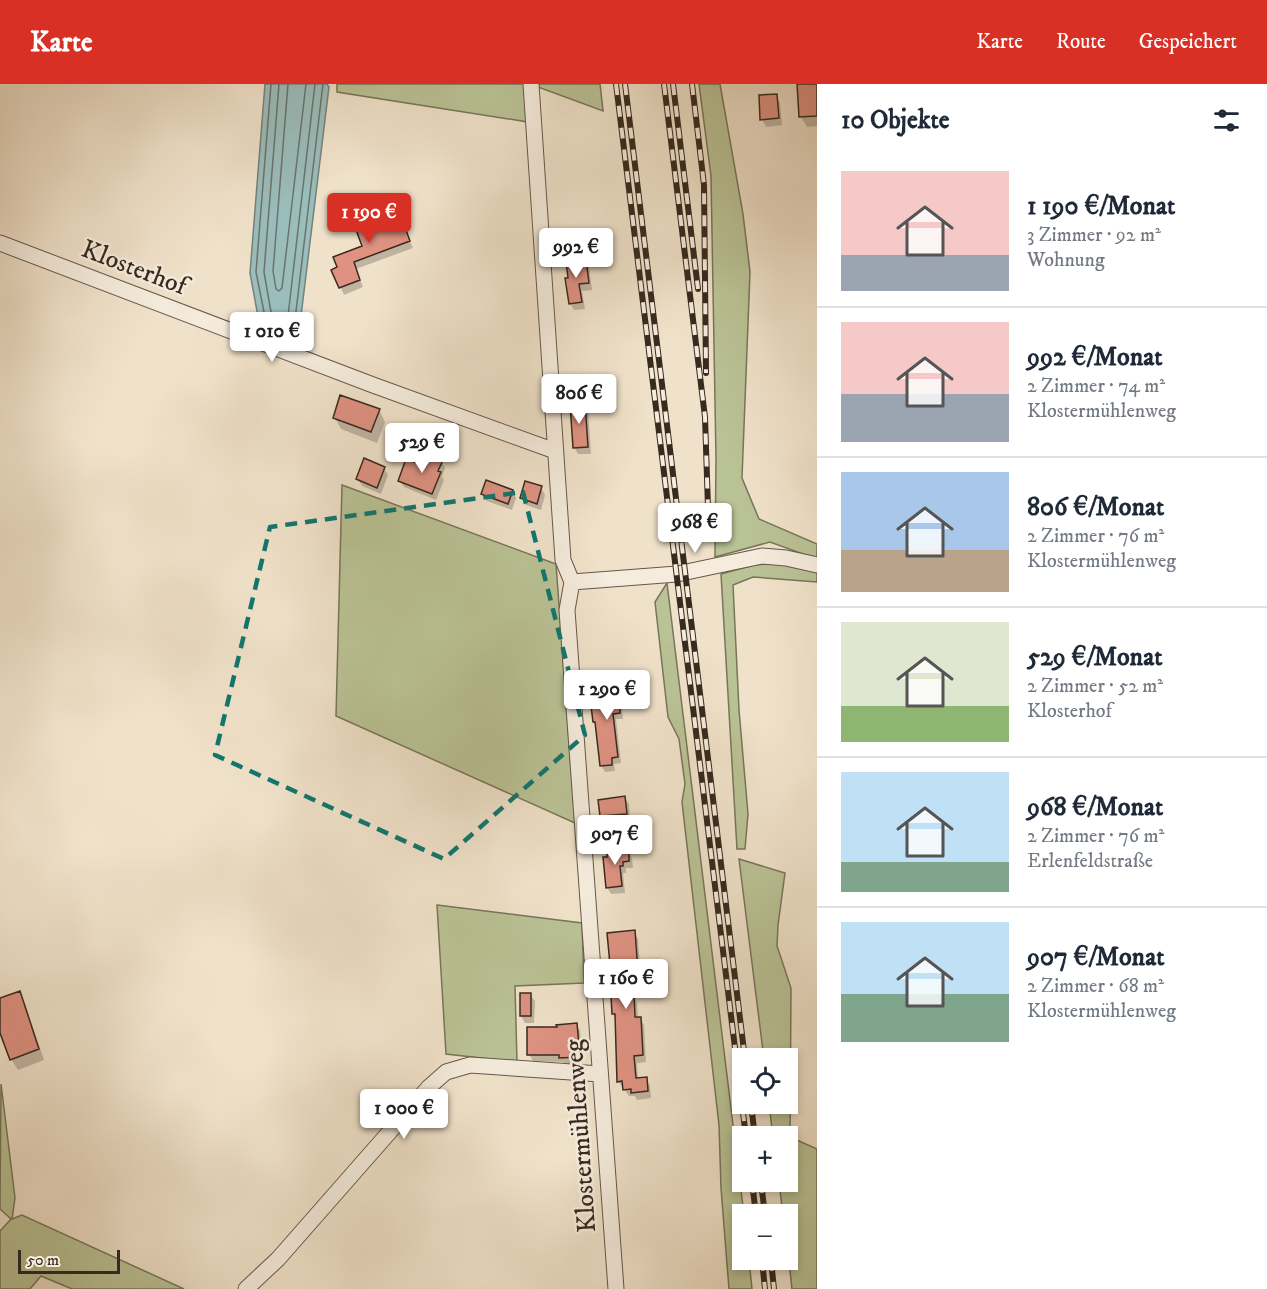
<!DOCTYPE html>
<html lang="de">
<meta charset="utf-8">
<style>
body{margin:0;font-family:"IM FELL DW Pica",serif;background:#f6f6f7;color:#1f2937;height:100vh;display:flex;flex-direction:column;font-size:22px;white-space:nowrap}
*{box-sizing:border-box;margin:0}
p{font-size:20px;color:#747a83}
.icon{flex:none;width:33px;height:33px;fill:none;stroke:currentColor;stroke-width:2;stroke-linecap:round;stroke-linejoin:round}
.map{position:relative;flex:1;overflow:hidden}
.drawer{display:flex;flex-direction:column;background:#fff;width:450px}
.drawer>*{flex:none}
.controls{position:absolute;left:732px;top:964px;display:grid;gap:12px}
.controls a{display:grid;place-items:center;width:66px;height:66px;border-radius:0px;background:#fff;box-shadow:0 3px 9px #0003;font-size:30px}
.scale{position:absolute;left:18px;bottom:15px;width:102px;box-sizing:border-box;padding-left:6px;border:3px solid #372a1f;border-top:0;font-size:16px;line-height:21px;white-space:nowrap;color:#372a1f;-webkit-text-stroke:4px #f5ecdd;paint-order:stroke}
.price{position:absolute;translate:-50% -51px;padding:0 14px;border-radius:6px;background:#fff;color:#222;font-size:20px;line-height:39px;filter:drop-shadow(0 2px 3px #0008)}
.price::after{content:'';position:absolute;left:50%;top:36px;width:18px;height:14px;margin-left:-9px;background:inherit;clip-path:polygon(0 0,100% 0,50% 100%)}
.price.on{background:#d93025;color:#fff}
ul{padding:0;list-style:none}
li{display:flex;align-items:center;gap:18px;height:150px;padding:0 24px}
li+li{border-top:2px solid #e0e1e3}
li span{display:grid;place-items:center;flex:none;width:168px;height:120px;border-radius:0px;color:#555}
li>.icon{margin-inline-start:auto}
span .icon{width:72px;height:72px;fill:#fffc;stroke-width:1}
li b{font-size:26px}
h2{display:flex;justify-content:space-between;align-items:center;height:72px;padding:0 24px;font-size:26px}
header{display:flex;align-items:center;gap:36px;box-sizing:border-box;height:84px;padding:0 30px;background:#d93025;color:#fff}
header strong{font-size:28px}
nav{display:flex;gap:33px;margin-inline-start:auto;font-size:21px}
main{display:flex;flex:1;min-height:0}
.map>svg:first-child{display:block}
.green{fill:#bac396;stroke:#78765a;stroke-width:1.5}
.water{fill:#9bbdbb;stroke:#73827d;stroke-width:1.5}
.shadow{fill:#0003}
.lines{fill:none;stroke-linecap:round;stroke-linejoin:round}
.shore{stroke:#69746d;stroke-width:1.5}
.building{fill:#df9282;stroke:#372a1f;stroke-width:1.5}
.street-casing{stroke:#65584a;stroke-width:17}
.street{stroke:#f5ecdd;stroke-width:15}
.rail-casing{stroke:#372a1f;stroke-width:6}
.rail{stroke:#f5ecdd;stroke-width:4;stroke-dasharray:11;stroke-linecap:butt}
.marked{fill:none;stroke:#0f766e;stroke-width:4.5;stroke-dasharray:12 8;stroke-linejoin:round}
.labels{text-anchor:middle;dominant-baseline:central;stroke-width:5;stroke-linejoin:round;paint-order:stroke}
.street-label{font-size:26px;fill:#372a1f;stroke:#f5ecdd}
</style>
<header>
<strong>Karte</strong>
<nav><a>Karte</a><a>Route</a><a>Gespeichert</a></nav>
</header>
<main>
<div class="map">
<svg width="817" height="1205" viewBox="0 0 817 1205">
<rect width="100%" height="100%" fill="#f0e2ca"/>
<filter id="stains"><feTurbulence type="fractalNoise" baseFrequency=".00333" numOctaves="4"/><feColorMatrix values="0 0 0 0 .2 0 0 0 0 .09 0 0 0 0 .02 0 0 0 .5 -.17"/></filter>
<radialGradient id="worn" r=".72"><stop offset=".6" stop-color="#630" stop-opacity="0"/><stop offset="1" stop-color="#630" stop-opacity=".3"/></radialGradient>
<path class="green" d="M 337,0 L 526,0 L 528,38 L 337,8 Z
M 538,0 L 600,0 L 603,27 L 538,3 Z
M 699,0 L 720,0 L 743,130 L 750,188 L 742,394 L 759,435 L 817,460 L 817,475 L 770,458 L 715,473 L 716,375 L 711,92 Z
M 342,401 L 556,480 L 575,739 L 336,632 Z
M 777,479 L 817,486 L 817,498 L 753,493 L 733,501 L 739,626 L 748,730 L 745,765 L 737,765 L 721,490 L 754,481 Z
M 667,499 L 744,1131 L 742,1131 L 742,1176 L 749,1176 L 752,1205 L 729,1205 L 721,1104 L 719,1041 L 682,718 L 685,700 L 679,655 L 668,633 L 655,518 Z
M 739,775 L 785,789 L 778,841 L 777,862 L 791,904 L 790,1053 L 817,1065 L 817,1205 L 792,1205 L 788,1169 L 788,1131 L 783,1131 L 779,1098 L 788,1098 L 788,1053 L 773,1053 L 769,1020 L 788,1020 L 788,975 L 764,975 Z
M 437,821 L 582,839 L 584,899 L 515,902 L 517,978 L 446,970 Z
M 1,1000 L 15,1114 L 12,1135 L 22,1131 L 184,1205 L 72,1205 L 41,1192 L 30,1205 L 0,1205 L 0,1147 L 11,1135 L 0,1125 Z"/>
<path class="water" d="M 265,0 L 327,0 L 329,3 L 300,240 L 293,247 L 281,248 L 259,238 L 250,189 Z"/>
<path class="shadow" d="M 798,0 L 817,0 L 817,42 L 807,43 L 801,33 Z
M 776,12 L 780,19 L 782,41 L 766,43 L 762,35 Z
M 380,136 L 402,149 L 409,155 L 413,164 L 356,185 L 363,203 L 344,211 L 333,186 L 364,163 Z
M 585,176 L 589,183 L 592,206 L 582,207 L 585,225 L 574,226 L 570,219 Z
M 584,320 L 588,327 L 591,370 L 578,370 L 574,363 Z
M 379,326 L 385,338 L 377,359 L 341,345 L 335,334 Z
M 438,371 L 445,384 L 442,393 L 444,396 L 436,416 L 404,403 L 400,397 L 427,384 Z
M 384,384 L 388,391 L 381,410 L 362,402 L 358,395 Z
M 541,404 L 545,411 L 541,426 L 526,421 L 522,414 Z
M 512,407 L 516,414 L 512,426 L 487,417 L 483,410 Z
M 617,597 L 620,603 L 623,635 L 616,635 L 621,679 L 614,680 L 615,687 L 605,688 L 601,681 L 597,642 L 594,638 L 597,623 Z
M 624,713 L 629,720 L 630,736 L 605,738 L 601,731 Z
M 619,764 L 621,767 L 628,767 L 632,774 L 633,784 L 626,784 L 626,789 L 623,789 L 625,809 L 611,810 L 607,803 L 609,774 Z
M 634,848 L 638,855 L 641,895 L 632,896 L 633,912 L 637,919 L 638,934 L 640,934 L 644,941 L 646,978 L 637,979 L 638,996 L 646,995 L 650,1002 L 651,1014 L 637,1016 L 635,1012 L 629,1012 L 618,997 L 617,937 L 613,930 L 615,913 Z
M 19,909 L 25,920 L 44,976 L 18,986 L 11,975 L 0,944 L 0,916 Z
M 530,910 L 535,917 L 534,939 L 525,939 L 521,932 Z
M 576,940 L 580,947 L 583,979 L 565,981 L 563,978 L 533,977 L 529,970 L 558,945 Z"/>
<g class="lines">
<path class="shore" d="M 271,0 L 256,188 L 265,233 L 282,242 L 291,241 L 295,236 L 323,0
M 279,0 L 264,188 L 271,228 L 284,234 L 288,232 L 315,0
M 288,0 L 273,187 L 276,205 L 279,207 L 282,204 L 306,0"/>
</g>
<path class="building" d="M 797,0 L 817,0 L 817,32 L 799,33 Z
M 777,10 L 779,34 L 760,36 L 759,11 Z
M 375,123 L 380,134 L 395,129 L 402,147 L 406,146 L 410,157 L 354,178 L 360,196 L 339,204 L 331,186 L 337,183 L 333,173 L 362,162 L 355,143 L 364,140 L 360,129 Z
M 586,175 L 589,199 L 579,200 L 582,218 L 569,220 L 565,194 L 568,194 L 566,177 Z
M 340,311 L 380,325 L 371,348 L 333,334 Z
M 585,318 L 588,363 L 573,364 L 570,319 Z
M 437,369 L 441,371 L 443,376 L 438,387 L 441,388 L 432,410 L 398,397 L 406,375 L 426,382 L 430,371 Z
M 364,374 L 385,383 L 377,404 L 356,395 Z
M 486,396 L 513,406 L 508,420 L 481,410 Z
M 525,397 L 542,402 L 537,420 L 520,414 Z
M 618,595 L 620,629 L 613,630 L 618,673 L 612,674 L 612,681 L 600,682 L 595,638 L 593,638 L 591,622 L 596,622 L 595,617 L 602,616 L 600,596 Z
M 625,712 L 627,730 L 600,732 L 598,716 Z
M 620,762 L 620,766 L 629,765 L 629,777 L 623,778 L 623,782 L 620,782 L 622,802 L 606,804 L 603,773 L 607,773 L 607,763 Z
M 635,846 L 638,888 L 628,889 L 630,911 L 634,910 L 635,933 L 641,933 L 643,971 L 634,972 L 636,994 L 647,993 L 648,1007 L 631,1009 L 631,1005 L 623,1006 L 622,997 L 617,998 L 615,930 L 612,930 L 611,912 L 613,912 L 607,849 Z
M 20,907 L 39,965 L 10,976 L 0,949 L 0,914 Z
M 520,909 L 531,909 L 531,932 L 520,932 Z
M 577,939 L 580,973 L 559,974 L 559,971 L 527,971 L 527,943 L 557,943 L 556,941 Z"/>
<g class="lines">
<g class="street-casing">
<path id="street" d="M 531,0 L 563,476 L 572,498 L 567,526 L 616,1205
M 0,159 L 373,301 L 555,367
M 572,498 L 677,490 L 762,472 L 786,474 L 817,481
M 246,1205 L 278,1175 L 429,1003 L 446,988 L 470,981 L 600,990"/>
</g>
<use href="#street" class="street"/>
<g class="rail-casing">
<path id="rail" d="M 616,0 L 746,1053
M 625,0 L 745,975
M 664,0 L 705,333 L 709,454
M 673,0 L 698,205
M 692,0 L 704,101 L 706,289
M 751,1020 L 755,1053
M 752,1098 L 756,1131
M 761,1098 L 765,1131
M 762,1176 L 765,1205
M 771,1176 L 774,1205"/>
</g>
<use href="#rail" class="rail"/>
</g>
<path class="marked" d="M 523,408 L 585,651 L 444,775 L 215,671 L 270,443 Z"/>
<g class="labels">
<g class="street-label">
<text transform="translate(134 184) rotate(21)">Klosterhof</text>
<text transform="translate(581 1052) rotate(-94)">Klostermühlenweg</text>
</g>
</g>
<rect width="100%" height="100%" filter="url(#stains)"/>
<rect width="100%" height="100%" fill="url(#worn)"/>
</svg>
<div class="controls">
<a><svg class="icon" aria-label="locate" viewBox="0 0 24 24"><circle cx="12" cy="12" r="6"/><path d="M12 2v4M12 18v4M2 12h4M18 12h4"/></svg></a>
<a>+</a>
<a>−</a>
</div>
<div class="scale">50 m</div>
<b class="price on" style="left:369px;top:160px">1 190 €</b>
<b class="price" style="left:576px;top:195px">992 €</b>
<b class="price" style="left:272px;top:279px">1 010 €</b>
<b class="price" style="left:579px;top:341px">806 €</b>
<b class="price" style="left:422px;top:390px">529 €</b>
<b class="price" style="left:695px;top:470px">968 €</b>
<b class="price" style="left:607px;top:637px">1 290 €</b>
<b class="price" style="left:615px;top:782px">907 €</b>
<b class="price" style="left:626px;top:926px">1 160 €</b>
<b class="price" style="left:404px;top:1056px">1 000 €</b>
</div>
<section class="drawer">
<h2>10 Objekte<svg class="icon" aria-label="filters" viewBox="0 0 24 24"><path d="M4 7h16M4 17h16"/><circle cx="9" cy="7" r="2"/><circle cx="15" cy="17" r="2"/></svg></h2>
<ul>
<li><span style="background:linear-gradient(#f6c9c9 70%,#9aa5b1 0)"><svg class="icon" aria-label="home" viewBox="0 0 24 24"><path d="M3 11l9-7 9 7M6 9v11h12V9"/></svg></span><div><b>1 190 €/Monat</b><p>3 Zimmer · 92 m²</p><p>Wohnung</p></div></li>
<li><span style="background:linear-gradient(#f6c9c9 60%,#9aa5b1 0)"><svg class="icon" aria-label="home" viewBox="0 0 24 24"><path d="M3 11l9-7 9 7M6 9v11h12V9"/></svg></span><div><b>992 €/Monat</b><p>2 Zimmer · 74 m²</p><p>Klostermühlenweg</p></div></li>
<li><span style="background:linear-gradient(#a9c7e8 65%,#b9a48a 0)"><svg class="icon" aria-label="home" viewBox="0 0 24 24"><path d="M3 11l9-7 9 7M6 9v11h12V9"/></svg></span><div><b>806 €/Monat</b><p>2 Zimmer · 76 m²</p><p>Klostermühlenweg</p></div></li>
<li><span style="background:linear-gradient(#dfe7d0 70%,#8fb573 0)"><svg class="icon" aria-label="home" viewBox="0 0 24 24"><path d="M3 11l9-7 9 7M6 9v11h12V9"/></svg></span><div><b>529 €/Monat</b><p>2 Zimmer · 52 m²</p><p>Klosterhof</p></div></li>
<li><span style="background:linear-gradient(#bfe0f5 75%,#7fa58c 0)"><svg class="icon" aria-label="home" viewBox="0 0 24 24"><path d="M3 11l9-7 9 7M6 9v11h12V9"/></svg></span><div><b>968 €/Monat</b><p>2 Zimmer · 76 m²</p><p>Erlenfeldstraße</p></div></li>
<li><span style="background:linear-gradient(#bfe0f5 60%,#7fa58c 0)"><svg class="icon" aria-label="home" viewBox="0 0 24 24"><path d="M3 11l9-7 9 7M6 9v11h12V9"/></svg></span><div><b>907 €/Monat</b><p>2 Zimmer · 68 m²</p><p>Klostermühlenweg</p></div></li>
</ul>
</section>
</main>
